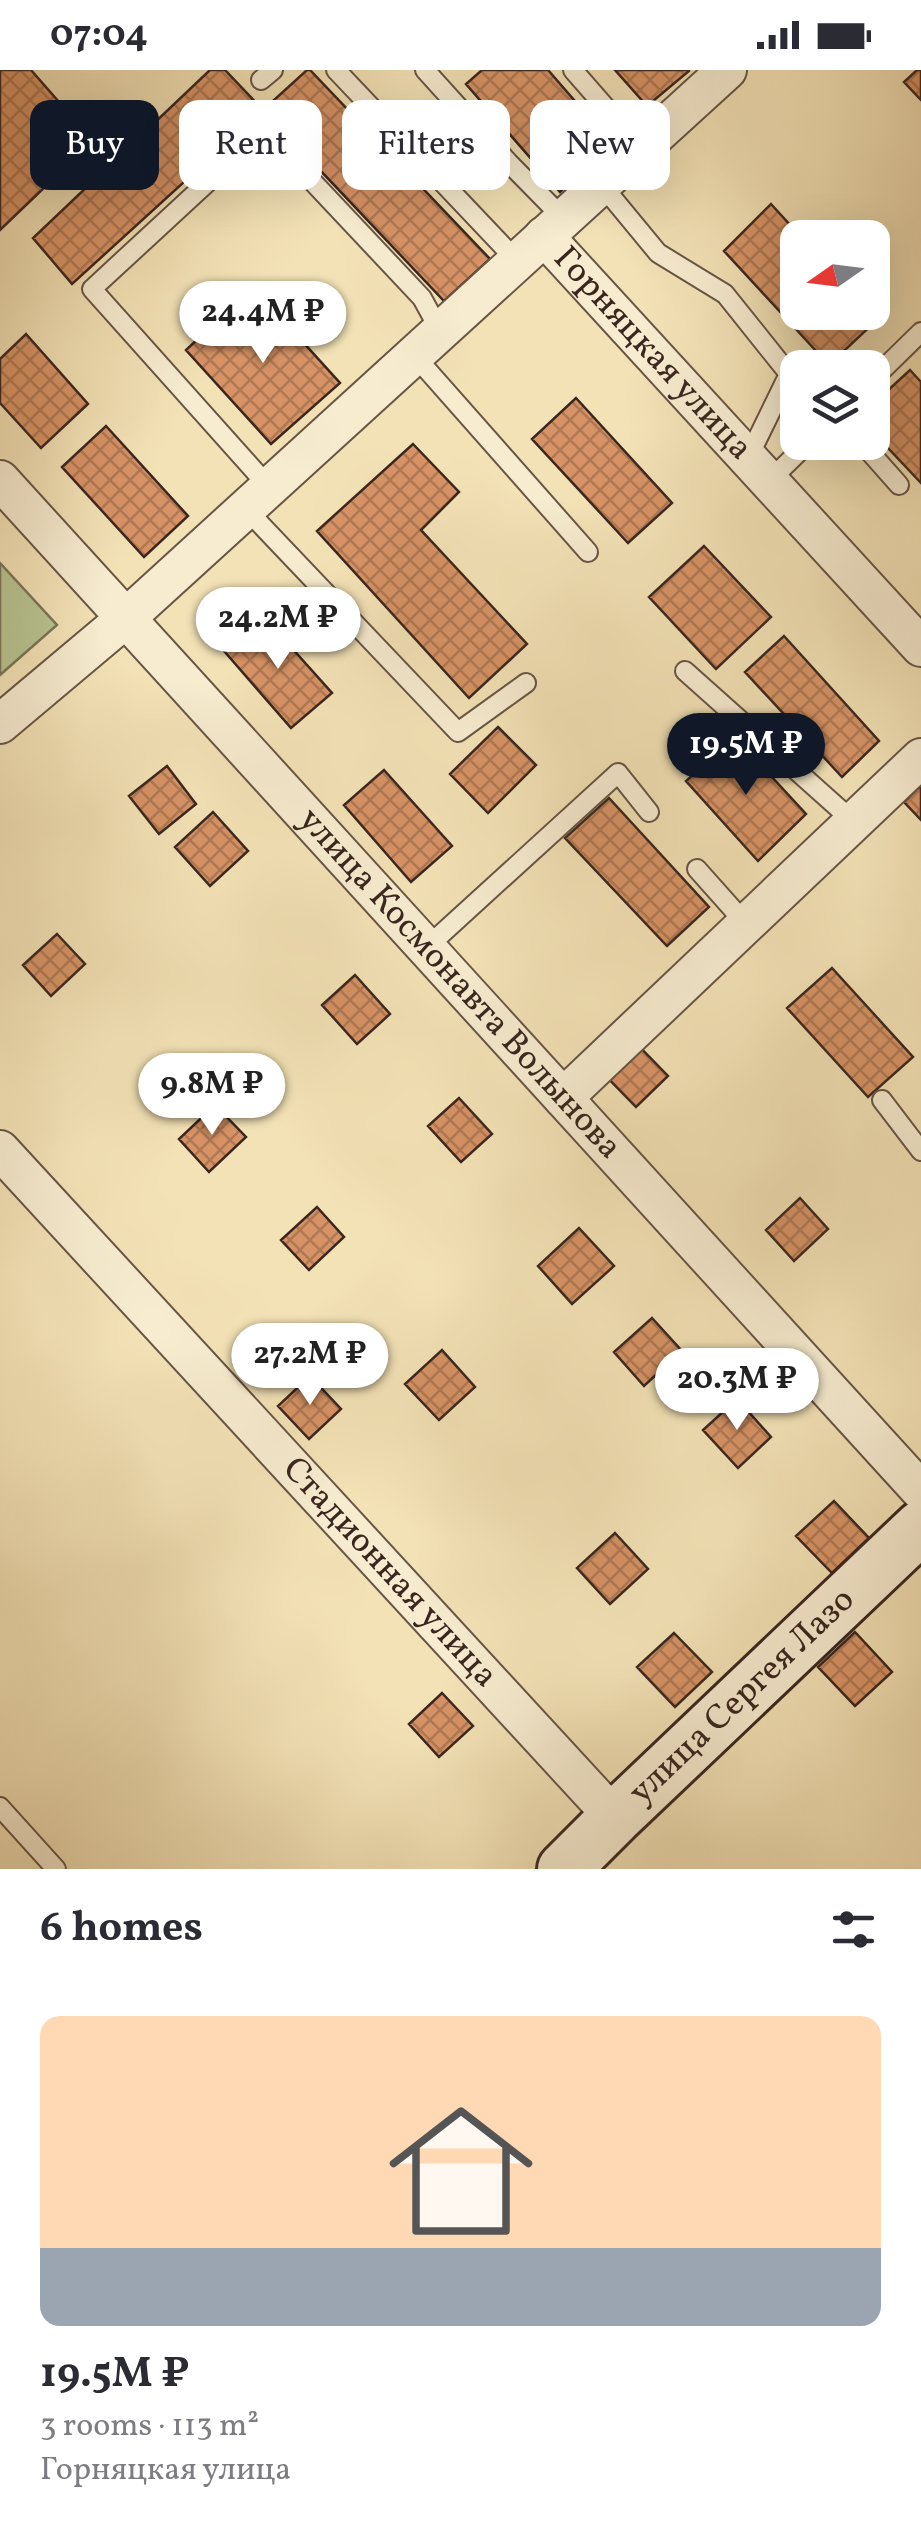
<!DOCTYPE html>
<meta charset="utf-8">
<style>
body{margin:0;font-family:Vollkorn,serif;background:#f2f2f3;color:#2b2b33;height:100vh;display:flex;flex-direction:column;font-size:38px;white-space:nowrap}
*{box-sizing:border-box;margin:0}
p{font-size:32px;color:#7c7c81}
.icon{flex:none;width:55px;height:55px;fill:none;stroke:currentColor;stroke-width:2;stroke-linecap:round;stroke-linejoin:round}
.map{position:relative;height:1799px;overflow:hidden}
.sheet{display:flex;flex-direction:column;background:#fff;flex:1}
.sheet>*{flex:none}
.guide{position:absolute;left:30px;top:30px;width:862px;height:90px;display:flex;gap:20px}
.needle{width:65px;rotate:256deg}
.buttons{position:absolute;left:780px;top:150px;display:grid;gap:20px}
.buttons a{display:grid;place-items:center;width:110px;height:110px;border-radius:20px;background:#fff;box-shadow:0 10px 40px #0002;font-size:50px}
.price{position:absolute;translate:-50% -85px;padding:0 22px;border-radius:35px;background:#fff;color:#222;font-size:32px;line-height:65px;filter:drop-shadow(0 2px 5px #0008)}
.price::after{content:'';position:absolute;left:50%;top:60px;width:30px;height:22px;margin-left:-15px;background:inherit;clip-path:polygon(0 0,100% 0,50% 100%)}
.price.active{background:#111827;color:#fff}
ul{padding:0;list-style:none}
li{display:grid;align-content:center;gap:20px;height:530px;padding:0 40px}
li span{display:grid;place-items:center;height:310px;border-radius:20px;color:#555}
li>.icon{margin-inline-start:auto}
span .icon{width:180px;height:180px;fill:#fffc;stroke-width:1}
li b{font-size:42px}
h2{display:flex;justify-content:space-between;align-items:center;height:120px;padding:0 40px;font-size:42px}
.pill{padding:0 35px;border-radius:20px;background:#fff;box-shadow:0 10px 40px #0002;font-size:35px;line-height:90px}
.pill.active{background:#111827;color:#fff}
.status{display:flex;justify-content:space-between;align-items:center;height:70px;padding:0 50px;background:#fff;direction:ltr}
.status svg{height:28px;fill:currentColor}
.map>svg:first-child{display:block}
.garden{fill:#b7c491;stroke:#787558;stroke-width:2.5}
.building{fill:url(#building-cross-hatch);stroke:#39261f;stroke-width:2.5}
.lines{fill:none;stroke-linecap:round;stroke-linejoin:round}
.lane-casing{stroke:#685545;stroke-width:22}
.street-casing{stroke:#685545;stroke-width:42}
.secondary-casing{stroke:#39261f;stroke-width:58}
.lane{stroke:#f7ecd0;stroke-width:18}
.street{stroke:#f7ecd0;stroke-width:38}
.secondary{stroke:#f7ecd0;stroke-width:52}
.labels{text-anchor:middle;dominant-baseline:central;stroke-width:8;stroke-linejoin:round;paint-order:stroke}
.street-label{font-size:35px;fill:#39261f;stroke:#f7ecd0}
</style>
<div class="status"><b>07:04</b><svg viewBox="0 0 49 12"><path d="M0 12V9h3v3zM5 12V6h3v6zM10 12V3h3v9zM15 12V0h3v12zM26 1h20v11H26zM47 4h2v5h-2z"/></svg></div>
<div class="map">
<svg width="921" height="1799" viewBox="0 0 921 1799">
<defs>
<pattern id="building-cross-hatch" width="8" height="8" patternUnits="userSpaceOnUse" patternTransform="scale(2.5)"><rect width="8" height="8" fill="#d79365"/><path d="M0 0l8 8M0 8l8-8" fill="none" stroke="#af7853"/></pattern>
</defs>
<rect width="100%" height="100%" fill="#f3e2b6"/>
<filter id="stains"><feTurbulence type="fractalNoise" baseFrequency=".002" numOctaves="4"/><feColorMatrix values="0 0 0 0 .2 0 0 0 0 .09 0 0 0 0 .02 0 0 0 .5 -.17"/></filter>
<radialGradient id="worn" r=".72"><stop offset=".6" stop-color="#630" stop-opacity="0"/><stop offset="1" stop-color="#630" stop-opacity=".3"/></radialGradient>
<path class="garden" d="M 0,493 L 57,555 L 0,605 Z"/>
<path class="building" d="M 0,0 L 31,0 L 93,71 L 0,160 Z
M 210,0 L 225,0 L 263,40 L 72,214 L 33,168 Z
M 307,0 L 310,0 L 490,189 L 444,231 L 263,40 Z
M 482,0 L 548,0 L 613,75 L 560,122 L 466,14 Z
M 615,0 L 689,0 L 689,1 L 647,36 Z
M 917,0 L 921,0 L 921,30 L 904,12 Z
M 771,134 L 802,168 L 798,168 L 798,242 L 870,242 L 877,250 L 829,295 L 724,181 Z
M 253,217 L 340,313 L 271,374 L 186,280 Z
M 26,264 L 88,334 L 41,378 L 0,333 L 0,289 Z
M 910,300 L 921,312 L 921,413 L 872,361 L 872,335 Z
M 576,328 L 672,433 L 628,473 L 532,369 Z
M 106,356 L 188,446 L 144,487 L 62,397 Z
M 413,374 L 459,422 L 421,460 L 527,574 L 469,628 L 317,461 Z
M 704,476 L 771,547 L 716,599 L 649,527 Z
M 264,547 L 332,623 L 291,658 L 224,581 Z
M 784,566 L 879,671 L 842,707 L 745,602 Z
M 498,657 L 536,695 L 488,743 L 450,704 Z
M 735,667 L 806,744 L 758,791 L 686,711 Z
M 167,696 L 196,734 L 159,764 L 129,726 Z
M 384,700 L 452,776 L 411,812 L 344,735 Z
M 921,715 L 921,750 L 904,732 Z
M 609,728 L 709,837 L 667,876 L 565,768 Z
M 213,742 L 248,781 L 210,816 L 175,777 Z
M 57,864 L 85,894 L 51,926 L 23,895 Z
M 832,898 L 913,987 L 868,1027 L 787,938 Z
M 355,905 L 390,944 L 357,974 L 322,935 Z
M 631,968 L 668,1006 L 636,1037 L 599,999 Z
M 459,1028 L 492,1064 L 461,1092 L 428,1056 Z
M 215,1035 L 246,1067 L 209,1102 L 179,1069 Z
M 800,1128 L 828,1159 L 794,1191 L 766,1160 Z
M 317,1137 L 344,1167 L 309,1200 L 281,1170 Z
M 579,1158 L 614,1196 L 572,1234 L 538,1196 Z
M 652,1248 L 682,1281 L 644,1316 L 614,1282 Z
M 442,1280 L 475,1317 L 439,1350 L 405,1314 Z
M 310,1306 L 341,1339 L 309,1369 L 278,1336 Z
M 737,1329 L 771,1367 L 738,1398 L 703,1360 Z
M 834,1431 L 869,1468 L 832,1503 L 796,1466 Z
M 615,1463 L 648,1499 L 610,1534 L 577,1498 Z
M 855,1562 L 892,1602 L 855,1636 L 818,1597 Z
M 674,1563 L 712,1602 L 675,1637 L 637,1597 Z
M 442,1623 L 473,1656 L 439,1687 L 409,1654 Z"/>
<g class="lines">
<g class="lane-casing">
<path id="lane" d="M 336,0 L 517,191
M 425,0 L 509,93 L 564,149
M 573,0 L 641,78
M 261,10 L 273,0
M 601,114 L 658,183 L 725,224 L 789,304 L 748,388
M 414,285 L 588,482
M 872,310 L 921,262
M 861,372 L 899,415
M 769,411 L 809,372
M 269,417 L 92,219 L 264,60 L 422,228 L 440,261
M 246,439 L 458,662 L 526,613
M 685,601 L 854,752
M 697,799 L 746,854
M 426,878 L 618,703 L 649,742
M 882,1030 L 921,1081
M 0,1737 L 56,1799"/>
</g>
<g class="street-casing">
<g id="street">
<path id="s1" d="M 544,166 L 921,577"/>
<path id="s2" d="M 0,410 L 921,1421"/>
<path d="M 0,654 L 126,548 L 727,0"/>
<path d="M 563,1028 L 921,688"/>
<path id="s3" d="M 0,1080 L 615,1748"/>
</g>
</g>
<g class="secondary-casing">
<g id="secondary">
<path id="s4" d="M 564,1799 L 615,1748 L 921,1457"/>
</g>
</g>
<use href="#lane" class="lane"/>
<use href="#street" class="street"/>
<use href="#secondary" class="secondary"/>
</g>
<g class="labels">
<g class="street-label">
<text stroke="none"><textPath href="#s1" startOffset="160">Горняцкая улица</textPath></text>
<text stroke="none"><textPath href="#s2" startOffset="682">улица Космонавта Волынова</textPath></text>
<text stroke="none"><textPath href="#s3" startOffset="575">Стадионная улица</textPath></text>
<text stroke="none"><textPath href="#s4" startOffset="248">улица Сергея Лазо</textPath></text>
</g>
</g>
<rect width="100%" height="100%" filter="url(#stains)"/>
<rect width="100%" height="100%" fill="url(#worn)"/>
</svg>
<div class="buttons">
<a><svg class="needle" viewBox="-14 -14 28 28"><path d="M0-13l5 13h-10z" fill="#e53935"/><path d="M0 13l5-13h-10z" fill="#7c7c81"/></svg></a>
<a><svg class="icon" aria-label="layers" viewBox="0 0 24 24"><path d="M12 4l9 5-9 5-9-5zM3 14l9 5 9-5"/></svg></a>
</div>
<b class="price" style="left:263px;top:296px">24.4M ₽</b>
<b class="price" style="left:278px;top:602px">24.2M ₽</b>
<b class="price active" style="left:746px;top:728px">19.5M ₽</b>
<b class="price" style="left:212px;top:1068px">9.8M ₽</b>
<b class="price" style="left:310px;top:1338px">27.2M ₽</b>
<b class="price" style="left:737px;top:1363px">20.3M ₽</b>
<div class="guide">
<a class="pill active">Buy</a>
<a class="pill">Rent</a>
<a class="pill">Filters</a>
<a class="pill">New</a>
</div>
</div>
<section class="sheet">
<h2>6 homes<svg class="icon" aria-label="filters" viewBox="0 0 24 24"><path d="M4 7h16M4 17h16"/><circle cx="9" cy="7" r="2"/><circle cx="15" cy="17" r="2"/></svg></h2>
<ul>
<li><span style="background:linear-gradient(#ffd9b3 75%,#9aa5b1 0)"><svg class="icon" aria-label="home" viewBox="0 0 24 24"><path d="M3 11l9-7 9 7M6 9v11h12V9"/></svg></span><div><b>19.5M ₽</b><p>3 rooms · 113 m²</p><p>Горняцкая улица</p></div></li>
</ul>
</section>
